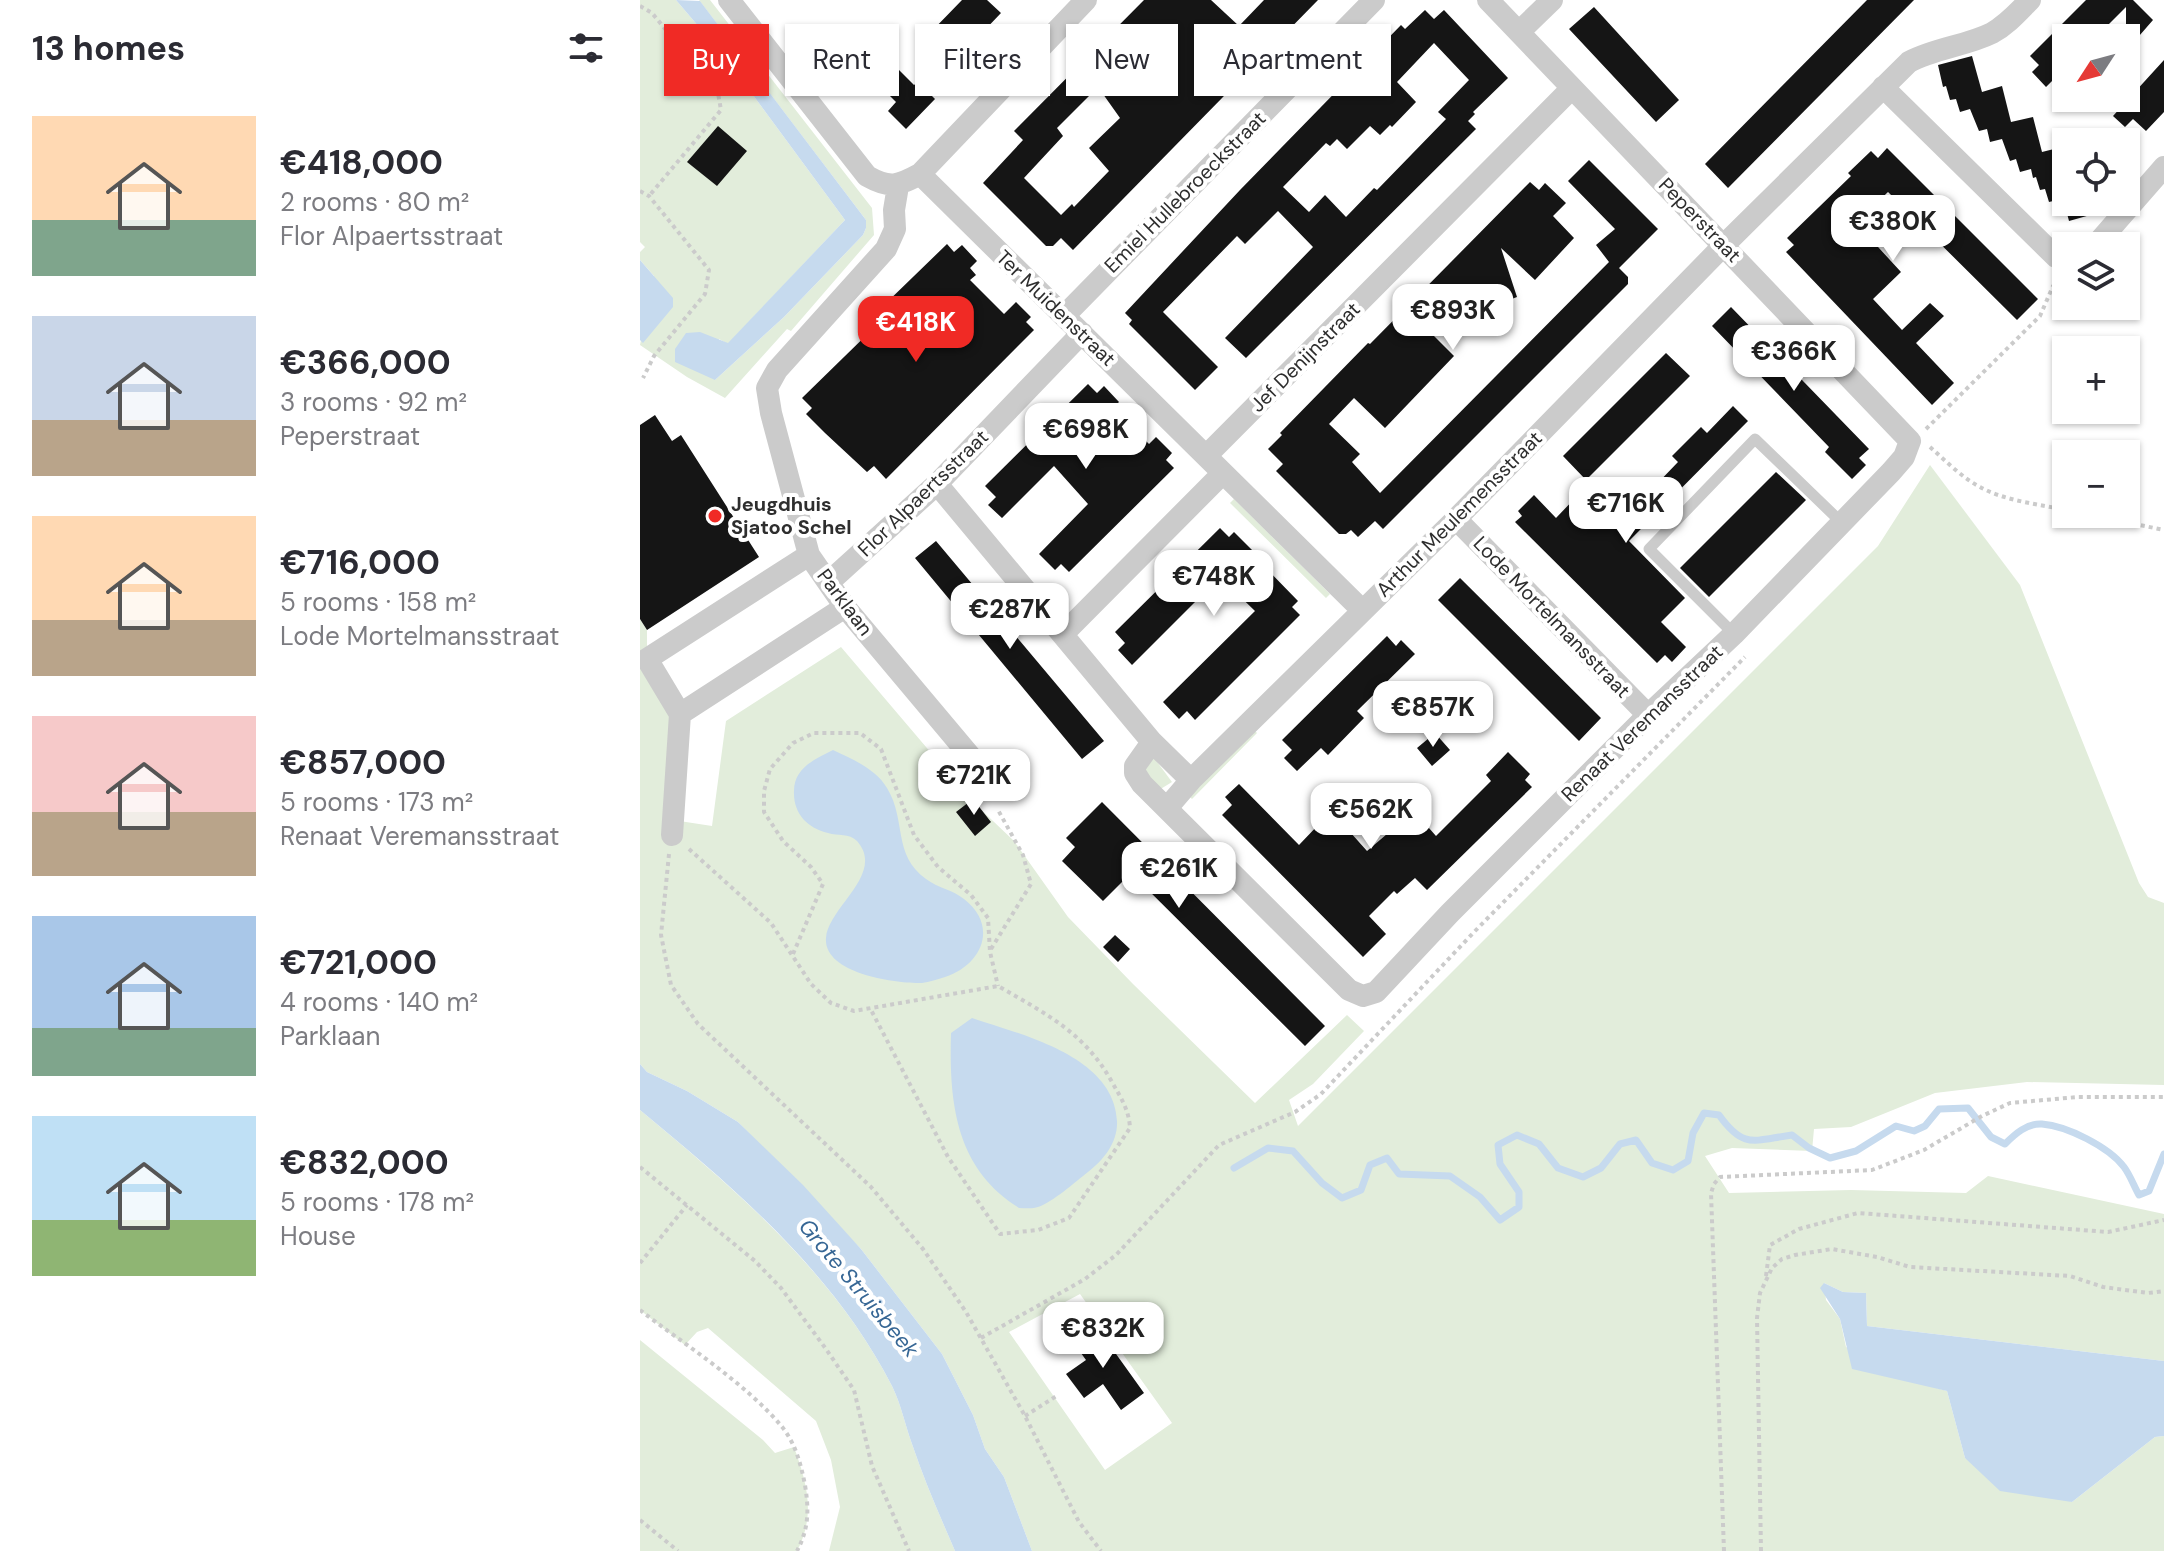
<!DOCTYPE html>
<meta charset="utf-8">
<style>
body{margin:0;font-family:"DM Sans",sans-serif;background:#f2f2f3;color:#2b2b33;height:100vh;display:flex;flex-direction:column;font-size:30px;white-space:nowrap}
*{box-sizing:border-box;margin:0}
p{font-size:26px;color:#7c7c81}
.icon{flex:none;width:44px;height:44px;fill:none;stroke:currentColor;stroke-width:2;stroke-linecap:round;stroke-linejoin:round}
.map{position:relative;flex:1;overflow:hidden}
.drawer{display:flex;flex-direction:column;background:#fff;width:640px}
.drawer>*{flex:none}
.hud{position:absolute;left:24px;top:24px;width:760px;height:72px;display:flex;gap:16px}
.needle{width:52px;rotate:234deg}
.fabs{position:absolute;left:1412px;top:24px;display:grid;gap:16px}
.fabs a{display:grid;place-items:center;width:88px;height:88px;border-radius:0px;background:#fff;box-shadow:0 2px 6px #0004;font-size:40px}
.price{position:absolute;translate:-50% -68px;padding:0 18px;border-radius:16px;background:#fff;color:#222;font-size:26px;line-height:52px;filter:drop-shadow(0 2px 4px #0008)}
.price::after{content:'';position:absolute;left:50%;top:48px;width:24px;height:18px;margin-left:-12px;background:inherit;clip-path:polygon(0 0,100% 0,50% 100%)}
.price.active{background:#f02a25;color:#fff}
ul{padding:0;list-style:none}
li{display:flex;align-items:center;gap:24px;height:200px;padding:0 32px}
li span{display:grid;place-items:center;flex:none;width:224px;height:160px;border-radius:0px;color:#555}
li>.icon{margin-inline-start:auto}
span .icon{width:96px;height:96px;fill:#fffc;stroke-width:1}
li b{font-size:34px}
h2{display:flex;justify-content:space-between;align-items:center;height:96px;padding:0 32px;font-size:34px}
.chip{padding:0 28px;border-radius:0px;background:#fff;box-shadow:0 2px 6px #0004;font-size:28px;line-height:72px}
.chip.active{background:#f02a25;color:#fff}
main{display:flex;flex:1;min-height:0}
.map>svg:first-child{display:block}
.green{fill:#e2eddb;fill-rule:evenodd}
.water{fill:#c6daee}
.lines{fill:none;stroke-linecap:round;stroke-linejoin:round}
.stream{stroke:#c6daee;stroke-width:7}
.building{fill:#151515;fill-rule:evenodd}
.path{stroke:#cbcbcb;stroke-width:4;stroke-dasharray:4 4;stroke-linecap:butt}
.lane{stroke:#cbcbcb;stroke-width:11}
.street{stroke:#cbcbcb;stroke-width:22}
.poi-dot{fill:#f02a25;stroke:#fff;stroke-width:3}
.labels{text-anchor:middle;dominant-baseline:central;stroke-width:8;stroke-linejoin:round;paint-order:stroke}
.street-label{font-size:20px;fill:#2e2e2e;stroke:#fff}
.poi-label{font-size:20px;font-weight:bold;fill:#2e2e2e;stroke:#fff;text-anchor:start}
.water-label{font-size:22px;font-style:italic;fill:#376795;stroke:#fff}
</style>
<main>
<section class="drawer">
<h2>13 homes<svg class="icon" aria-label="filters" viewBox="0 0 24 24"><path d="M4 7h16M4 17h16"/><circle cx="9" cy="7" r="2"/><circle cx="15" cy="17" r="2"/></svg></h2>
<ul>
<li><span style="background:linear-gradient(#ffd9b3 65%,#7fa58c 0)"><svg class="icon" aria-label="home" viewBox="0 0 24 24"><path d="M3 11l9-7 9 7M6 9v11h12V9"/></svg></span><div><b>€418,000</b><p>2 rooms · 80 m²</p><p>Flor Alpaertsstraat</p></div></li>
<li><span style="background:linear-gradient(#c9d6e8 65%,#b9a48a 0)"><svg class="icon" aria-label="home" viewBox="0 0 24 24"><path d="M3 11l9-7 9 7M6 9v11h12V9"/></svg></span><div><b>€366,000</b><p>3 rooms · 92 m²</p><p>Peperstraat</p></div></li>
<li><span style="background:linear-gradient(#ffd9b3 65%,#b9a48a 0)"><svg class="icon" aria-label="home" viewBox="0 0 24 24"><path d="M3 11l9-7 9 7M6 9v11h12V9"/></svg></span><div><b>€716,000</b><p>5 rooms · 158 m²</p><p>Lode Mortelmansstraat</p></div></li>
<li><span style="background:linear-gradient(#f6c9c9 60%,#b9a48a 0)"><svg class="icon" aria-label="home" viewBox="0 0 24 24"><path d="M3 11l9-7 9 7M6 9v11h12V9"/></svg></span><div><b>€857,000</b><p>5 rooms · 173 m²</p><p>Renaat Veremansstraat</p></div></li>
<li><span style="background:linear-gradient(#a9c7e8 70%,#7fa58c 0)"><svg class="icon" aria-label="home" viewBox="0 0 24 24"><path d="M3 11l9-7 9 7M6 9v11h12V9"/></svg></span><div><b>€721,000</b><p>4 rooms · 140 m²</p><p>Parklaan</p></div></li>
<li><span style="background:linear-gradient(#bfe0f5 65%,#8fb573 0)"><svg class="icon" aria-label="home" viewBox="0 0 24 24"><path d="M3 11l9-7 9 7M6 9v11h12V9"/></svg></span><div><b>€832,000</b><p>5 rooms · 178 m²</p><p>House</p></div></li>
</ul>
</section>
<div class="map">
<svg width="1524" height="1551" viewBox="0 0 1524 1551">
<rect width="100%" height="100%" fill="#fff"/>
<path class="green" d="M 0,0 L 36,0 L 88,61 L 205,220 L 88,344 L 79,339 L 75,380 L 144,317 L 223,235 L 226,228 L 226,220 L 59,0 L 70,0 L 232,208 L 234,235 L 151,331 L 147,329 L 85,398 L 47,377 L 0,345 L 14,276 L 0,260 L 0,252 L 5,247 L 0,242 Z
M 1290,465 L 1380,585 L 1499,883 L 1508,897 L 1524,903 L 1524,1085 L 1387,1082 L 1295,1093 L 1211,1127 L 1174,1129 L 1172,1151 L 1092,1148 L 1065,1156 L 1089,1193 L 1211,1190 L 1326,1193 L 1348,1176 L 1524,1214 L 1524,1361 L 1227,1326 L 1226,1293 L 1203,1292 L 1184,1283 L 1186,1300 L 1200,1319 L 1206,1347 L 1286,1385 L 1307,1391 L 1325,1458 L 1432,1502 L 1515,1437 L 1524,1436 L 1524,1551 L 392,1551 L 364,1477 L 345,1449 L 333,1415 L 302,1354 L 221,1249 L 98,1122 L 47,1091 L 7,1072 L 0,1064 L 0,619 L 7,630 L 7,659 L 40,714 L 33,820 L 72,826 L 86,721 L 201,647 L 332,801 L 374,841 L 428,917 L 493,984 L 615,1103 L 707,1015 L 724,1031 L 673,1084 L 649,1100 L 658,1126 L 1238,546 ZM 440,1294 L 532,1423 L 465,1470 L 369,1332 Z
M 594,499 L 690,594 L 686,598 L 590,503 Z
M 613,729 L 617,733 L 552,799 L 548,795 Z
M 508,759 L 515,759 L 532,782 L 519,790 L 507,779 L 503,761 Z
M 0,1110 C 96,1190 194,1273 252,1386 C 261,1404 265,1425 272,1444 C 284,1480 300,1516 315,1551 L 189,1551 L 200,1507 L 191,1460 L 176,1421 L 68,1328 L 57,1332 L 45,1345 L 0,1310 Z
M 0,1340 L 123,1440 L 135,1453 L 154,1447 C 167,1483 176,1515 157,1551 L 0,1551 Z"/>
<path class="water" d="M 36,0 L 60,1 L 226,220 L 226,228 L 223,235 L 144,317 L 75,380 L 35,362 L 35,349 L 46,333 L 60,332 L 88,343 L 205,220 L 88,61 Z
M 0,260 L 33,298 L 33,307 L 3,343 L 0,340 Z
M 193,750 C 212,759 236,769 247,788 C 267,821 252,854 286,879 C 298,888 313,890 324,899 C 359,926 342,965 305,977 C 298,979 289,982 282,983 C 257,984 183,974 186,938 C 188,907 246,874 217,841 C 209,833 198,836 188,833 C 167,828 153,813 154,791 C 154,768 175,759 193,750 Z
M 332,1018 C 382,1035 474,1056 477,1121 C 478,1142 464,1160 448,1172 C 435,1182 413,1202 398,1207 C 393,1209 385,1208 379,1208 C 315,1168 309,1102 311,1033 Z
M 0,1064 L 7,1072 L 47,1091 L 98,1122 L 163,1185 L 221,1249 L 302,1354 L 333,1415 L 345,1449 L 364,1477 L 392,1551 L 315,1551 C 300,1516 284,1480 272,1444 C 265,1425 261,1404 252,1386 C 194,1273 97,1190 0,1110 Z
M 1184,1283 L 1203,1292 L 1226,1293 L 1227,1326 L 1524,1361 L 1524,1436 L 1515,1437 L 1432,1502 L 1360,1491 L 1325,1458 L 1307,1391 L 1212,1369 L 1200,1319 L 1180,1288 Z"/>
<g class="lines">
<path class="stream" d="M 594,1168 L 628,1148 L 653,1151 L 682,1183 L 702,1198 L 721,1190 L 730,1165 L 747,1158 L 759,1174 L 810,1176 L 840,1197 L 860,1220 L 879,1207 L 879,1192 L 860,1164 L 858,1145 L 877,1135 L 899,1144 L 918,1168 L 943,1177 L 961,1168 L 980,1144 L 996,1140 L 1012,1163 L 1033,1170 L 1048,1161 L 1053,1133 L 1064,1113 L 1079,1115 C 1104,1150 1114,1140 1152,1135 L 1169,1148 L 1190,1158 L 1216,1151 L 1256,1126 L 1274,1131 L 1285,1126 L 1299,1109 L 1328,1108 L 1351,1137 L 1365,1144 C 1375,1134 1387,1123 1402,1124 C 1427,1126 1469,1147 1484,1167 C 1490,1175 1494,1186 1499,1195 L 1509,1191 L 1524,1154"/>
</g>
<path class="building" d="M 322,0 L 347,0 L 361,13 L 340,35 L 349,43 L 334,59 L 331,56 L 322,66 L 289,34 Z
M 504,0 L 571,0 L 599,26 L 624,0 L 678,0 L 433,250 L 421,238 L 413,246 L 406,246 L 343,183 L 383,140 L 374,131 ZM 458,87 L 480,118 L 449,148 L 469,171 L 434,207 L 432,204 L 421,215 L 384,178 L 423,136 L 417,128 Z
M 1227,0 L 1274,0 L 1088,188 L 1065,164 Z
M 1446,0 L 1493,0 L 1513,20 L 1486,51 L 1486,7 L 1455,38 L 1426,38 L 1426,86 L 1417,76 L 1406,87 L 1392,72 L 1399,65 L 1390,56 Z
M 954,7 L 1039,100 L 1016,122 L 929,29 Z
M 785,10 L 794,19 L 804,10 L 868,78 L 833,112 L 835,114 L 828,121 L 836,129 L 606,358 L 585,338 L 673,247 L 638,211 L 605,244 L 597,236 L 523,312 L 578,367 L 555,390 L 489,324 L 492,320 L 485,313 L 600,190 L 761,25 L 765,29 ZM 794,43 L 829,80 L 798,112 L 806,119 L 737,190 L 734,188 L 706,217 L 685,195 L 669,212 L 643,187 L 686,143 L 690,146 L 697,139 L 707,149 L 730,126 L 740,135 L 750,125 L 752,127 L 776,102 L 757,82 Z
M 1332,56 L 1342,92 L 1362,86 L 1371,122 L 1393,117 L 1402,152 L 1422,147 L 1426,161 L 1426,198 L 1409,202 L 1405,189 L 1400,190 L 1396,177 L 1393,178 L 1391,169 L 1380,172 L 1376,159 L 1370,161 L 1362,139 L 1350,142 L 1347,129 L 1339,131 L 1330,109 L 1320,112 L 1316,99 L 1310,100 L 1306,86 L 1303,87 L 1298,65 Z
M 1524,60 L 1524,112 L 1506,131 L 1493,119 L 1485,127 L 1473,116 Z
M 253,64 L 274,85 L 278,82 L 295,99 L 266,129 L 248,111 L 256,102 L 236,82 Z
M 78,126 L 107,151 L 77,186 L 47,162 Z
M 1247,148 L 1398,299 L 1377,320 L 1248,192 L 1216,223 L 1261,272 L 1233,299 L 1262,330 L 1290,303 L 1304,316 L 1276,343 L 1314,383 L 1292,405 L 1146,252 L 1154,245 L 1147,238 L 1211,176 L 1208,173 L 1231,151 L 1238,158 Z
M 949,160 L 1018,229 L 979,268 L 988,277 L 988,284 L 743,529 L 735,521 L 718,537 L 711,530 L 706,534 L 699,534 L 636,471 L 643,464 L 628,449 L 642,435 L 640,433 L 728,343 L 730,344 L 890,182 L 899,190 L 905,183 L 926,203 L 913,216 L 934,238 L 895,280 L 861,248 L 877,297 L 869,300 L 840,329 L 820,309 L 794,336 L 814,356 L 745,428 L 714,398 L 689,424 L 720,454 L 712,462 L 740,493 L 969,262 L 956,245 L 975,229 L 928,181 Z
M 1424,202 L 1475,202 L 1468,210 L 1429,221 Z
M 307,244 L 314,252 L 322,245 L 337,261 L 330,268 L 336,275 L 330,280 L 364,314 L 376,302 L 391,317 L 386,322 L 394,330 L 246,479 L 234,466 L 227,472 L 185,433 L 166,414 L 172,408 L 162,398 L 247,315 L 240,309 Z
M 1091,307 L 1229,449 L 1219,458 L 1226,465 L 1212,479 L 1185,452 L 1189,447 L 1072,326 Z
M 1026,353 L 1050,376 L 946,480 L 923,456 Z
M 448,384 L 457,393 L 464,386 L 479,402 L 473,408 L 509,444 L 516,437 L 532,453 L 526,460 L 534,468 L 429,572 L 421,564 L 415,570 L 399,554 L 448,504 L 414,466 L 362,518 L 348,505 L 356,497 L 345,486 Z
M 1093,406 L 1108,421 L 989,541 L 1045,598 L 1021,622 L 1046,647 L 1032,662 L 1025,655 L 1017,663 L 875,522 L 882,516 L 878,511 L 894,495 L 916,518 L 939,494 L 965,519 L 1005,480 L 1013,488 L 1038,462 L 1032,456 L 1061,427 L 1067,433 Z
M 15,415 L 32,441 L 41,435 L 119,557 L 7,630 L 0,619 L 0,425 Z
M 1136,472 L 1166,500 L 1069,597 L 1040,568 Z
M 580,528 L 589,537 L 594,532 L 627,565 L 625,567 L 658,601 L 652,607 L 660,615 L 555,720 L 547,711 L 539,719 L 523,702 L 615,611 L 580,577 L 492,665 L 478,650 L 485,643 L 475,632 Z
M 296,541 L 464,741 L 442,759 L 275,558 Z
M 820,578 L 961,718 L 939,741 L 798,600 Z
M 747,636 L 756,646 L 761,640 L 775,654 L 717,711 L 724,718 L 688,755 L 681,748 L 657,771 L 644,758 L 652,750 L 642,740 Z
M 795,733 L 810,750 L 792,766 L 777,748 Z
M 868,752 L 890,774 L 885,780 L 892,787 L 787,890 L 775,878 L 757,894 L 754,891 L 729,916 L 746,934 L 723,957 L 582,815 L 592,805 L 585,797 L 599,784 L 659,845 L 680,823 L 675,808 L 745,787 L 702,823 L 727,851 L 774,811 L 796,836 L 851,781 L 846,775 Z
M 333,799 L 351,822 L 335,836 L 316,812 Z
M 462,802 L 685,1026 L 665,1046 L 491,873 L 463,901 L 422,861 L 435,847 L 426,838 Z
M 475,935 L 490,949 L 478,962 L 463,947 Z
M 456,1326 L 504,1393 L 481,1410 L 463,1384 L 444,1398 L 426,1374 L 446,1360 L 433,1342 Z"/>
<g class="lines">
<path class="path" d="M 0,6 L 12,13 L 78,93 L 81,110 L 9,196
M 0,191 L 9,196 L 69,270 L 65,294 L 14,356 L 3,378
M 1286,429 L 1400,316 L 1413,286 L 1422,279
M 1290,447 C 1306,461 1321,477 1340,487 C 1365,501 1398,504 1426,510
M 1446,514 L 1524,530
M 49,849 L 131,923 L 171,984 L 191,1003 L 214,1011 L 358,986 C 406,1014 444,1032 472,1082 C 481,1098 489,1110 490,1128 L 429,1218 L 398,1230 L 360,1234 L 308,1157 L 230,1008
M 29,854 L 21,935 L 31,985 L 58,1024 L 231,1187 L 283,1249 L 326,1312 L 385,1416 L 439,1522 L 461,1551
M 351,949 L 391,884 L 383,855 L 358,810
M 153,954 L 183,884 L 171,867 L 143,841 L 124,812 L 124,791 L 130,769 L 153,743 L 174,733 L 220,733 L 241,749 L 274,835 L 298,867 L 331,895 L 348,918 L 350,952 L 358,986
M 0,1167 L 115,1261 L 141,1288 L 186,1349 L 214,1390 L 232,1466 L 269,1551
M 0,1263 L 47,1205
M 1126,1276 L 1130,1245 L 1159,1229 L 1218,1213 L 1468,1232 L 1524,1220
M 0,1310 C 45,1345 107,1384 143,1428 C 156,1445 161,1465 165,1485 C 169,1510 169,1528 157,1551
M 341,1338 L 445,1279 L 476,1255 L 579,1145 L 655,1112 L 681,1094 L 835,931 L 1105,657
M 385,1416 L 418,1395
M 0,1520 L 38,1551
M 1084,1551 L 1071,1193 L 1074,1184 L 1080,1177 L 1232,1170 L 1284,1150 L 1342,1116 L 1370,1103 L 1438,1097 L 1524,1097
M 1121,1551 L 1117,1318 L 1120,1293 L 1132,1268 L 1142,1259 L 1155,1255 L 1192,1249 L 1237,1257 L 1270,1267 L 1430,1276 L 1463,1287 L 1508,1293 L 1524,1291"/>
<path class="lane" d="M 1094,634 L 1009,549 L 1115,439 L 1201,522"/>
<path class="street" d="M 89,0 L 227,176 C 250,189 258,186 280,174 L 446,0
M 879,32 L 912,0
M 1243,87 L 1416,257 L 1426,257
M 280,174 L 722,610
M 258,186 L 254,210 L 255,229 L 246,249 L 137,370 L 127,388 L 131,413 L 169,555 L 205,607 L 357,788
M 1455,246 L 1524,167
M 424,316 L 734,0
M 566,456 L 932,88
M 297,484 L 512,742
M 816,519 L 1008,715
M 189,582 L 297,484 L 442,333
M 423,634 L 583,473
M 40,714 L 205,607
M 551,780 L 816,519 L 1084,245 L 1269,62 C 1295,48 1326,46 1352,33 C 1368,24 1378,12 1390,0
M 527,808 L 551,780 L 512,742 L 495,766 L 495,773 L 502,784 L 709,990 L 723,996 L 736,992 L 810,913 L 1008,715 L 1094,634 L 1251,472 L 1264,457 L 1270,441 L 848,0
M 32,835 L 40,714 L 7,659 L 169,555"/>
</g>
<circle class="poi-dot" cx="75" cy="516" r="8"/>
<g class="labels">
<g class="street-label">
<text transform="translate(545 192) rotate(-45)">Emiel Hullebroeckstraat</text>
<text transform="translate(1060 220) rotate(46)">Peperstraat</text>
<text transform="translate(416 308) rotate(44)">Ter Muidenstraat</text>
<text transform="translate(665 357) rotate(-45)">Jef Denijnstraat</text>
<text transform="translate(283 493) rotate(-44)">Flor Alpaertsstraat</text>
<text transform="translate(819 514) rotate(-45)">Arthur Meulemensstraat</text>
<text transform="translate(205 602) rotate(53)">Parklaan</text>
<text transform="translate(912 617) rotate(46)">Lode Mortelmansstraat</text>
<text transform="translate(1002 723) rotate(-44)">Renaat Veremansstraat</text>
</g>
<g class="poi-label">
<text x="91" y="504">Jeugdhuis<tspan x="91" dy="23">Sjatoo Schel</tspan></text>
</g>
<g class="water-label">
<text transform="translate(219 1288) rotate(50)">Grote Struisbeek</text>
</g>
</g>
</svg>
<div class="fabs">
<a><svg class="needle" viewBox="-14 -14 28 28"><path d="M0-13l5 13h-10z" fill="#e53935"/><path d="M0 13l5-13h-10z" fill="#7c7c81"/></svg></a>
<a><svg class="icon" aria-label="locate" viewBox="0 0 24 24"><circle cx="12" cy="12" r="6"/><path d="M12 2v4M12 18v4M2 12h4M18 12h4"/></svg></a>
<a><svg class="icon" aria-label="layers" viewBox="0 0 24 24"><path d="M12 4l9 5-9 5-9-5zM3 14l9 5 9-5"/></svg></a>
<a>+</a>
<a>−</a>
</div>
<b class="price" style="left:1253px;top:263px">€380K</b>
<b class="price" style="left:813px;top:352px">€893K</b>
<b class="price active" style="left:276px;top:364px">€418K</b>
<b class="price" style="left:1154px;top:393px">€366K</b>
<b class="price" style="left:446px;top:471px">€698K</b>
<b class="price" style="left:986px;top:545px">€716K</b>
<b class="price" style="left:574px;top:618px">€748K</b>
<b class="price" style="left:370px;top:651px">€287K</b>
<b class="price" style="left:793px;top:749px">€857K</b>
<b class="price" style="left:334px;top:817px">€721K</b>
<b class="price" style="left:731px;top:851px">€562K</b>
<b class="price" style="left:539px;top:910px">€261K</b>
<b class="price" style="left:463px;top:1370px">€832K</b>
<div class="hud">
<a class="chip active">Buy</a>
<a class="chip">Rent</a>
<a class="chip">Filters</a>
<a class="chip">New</a>
<a class="chip">Apartment</a>
</div>
</div>
</main>
